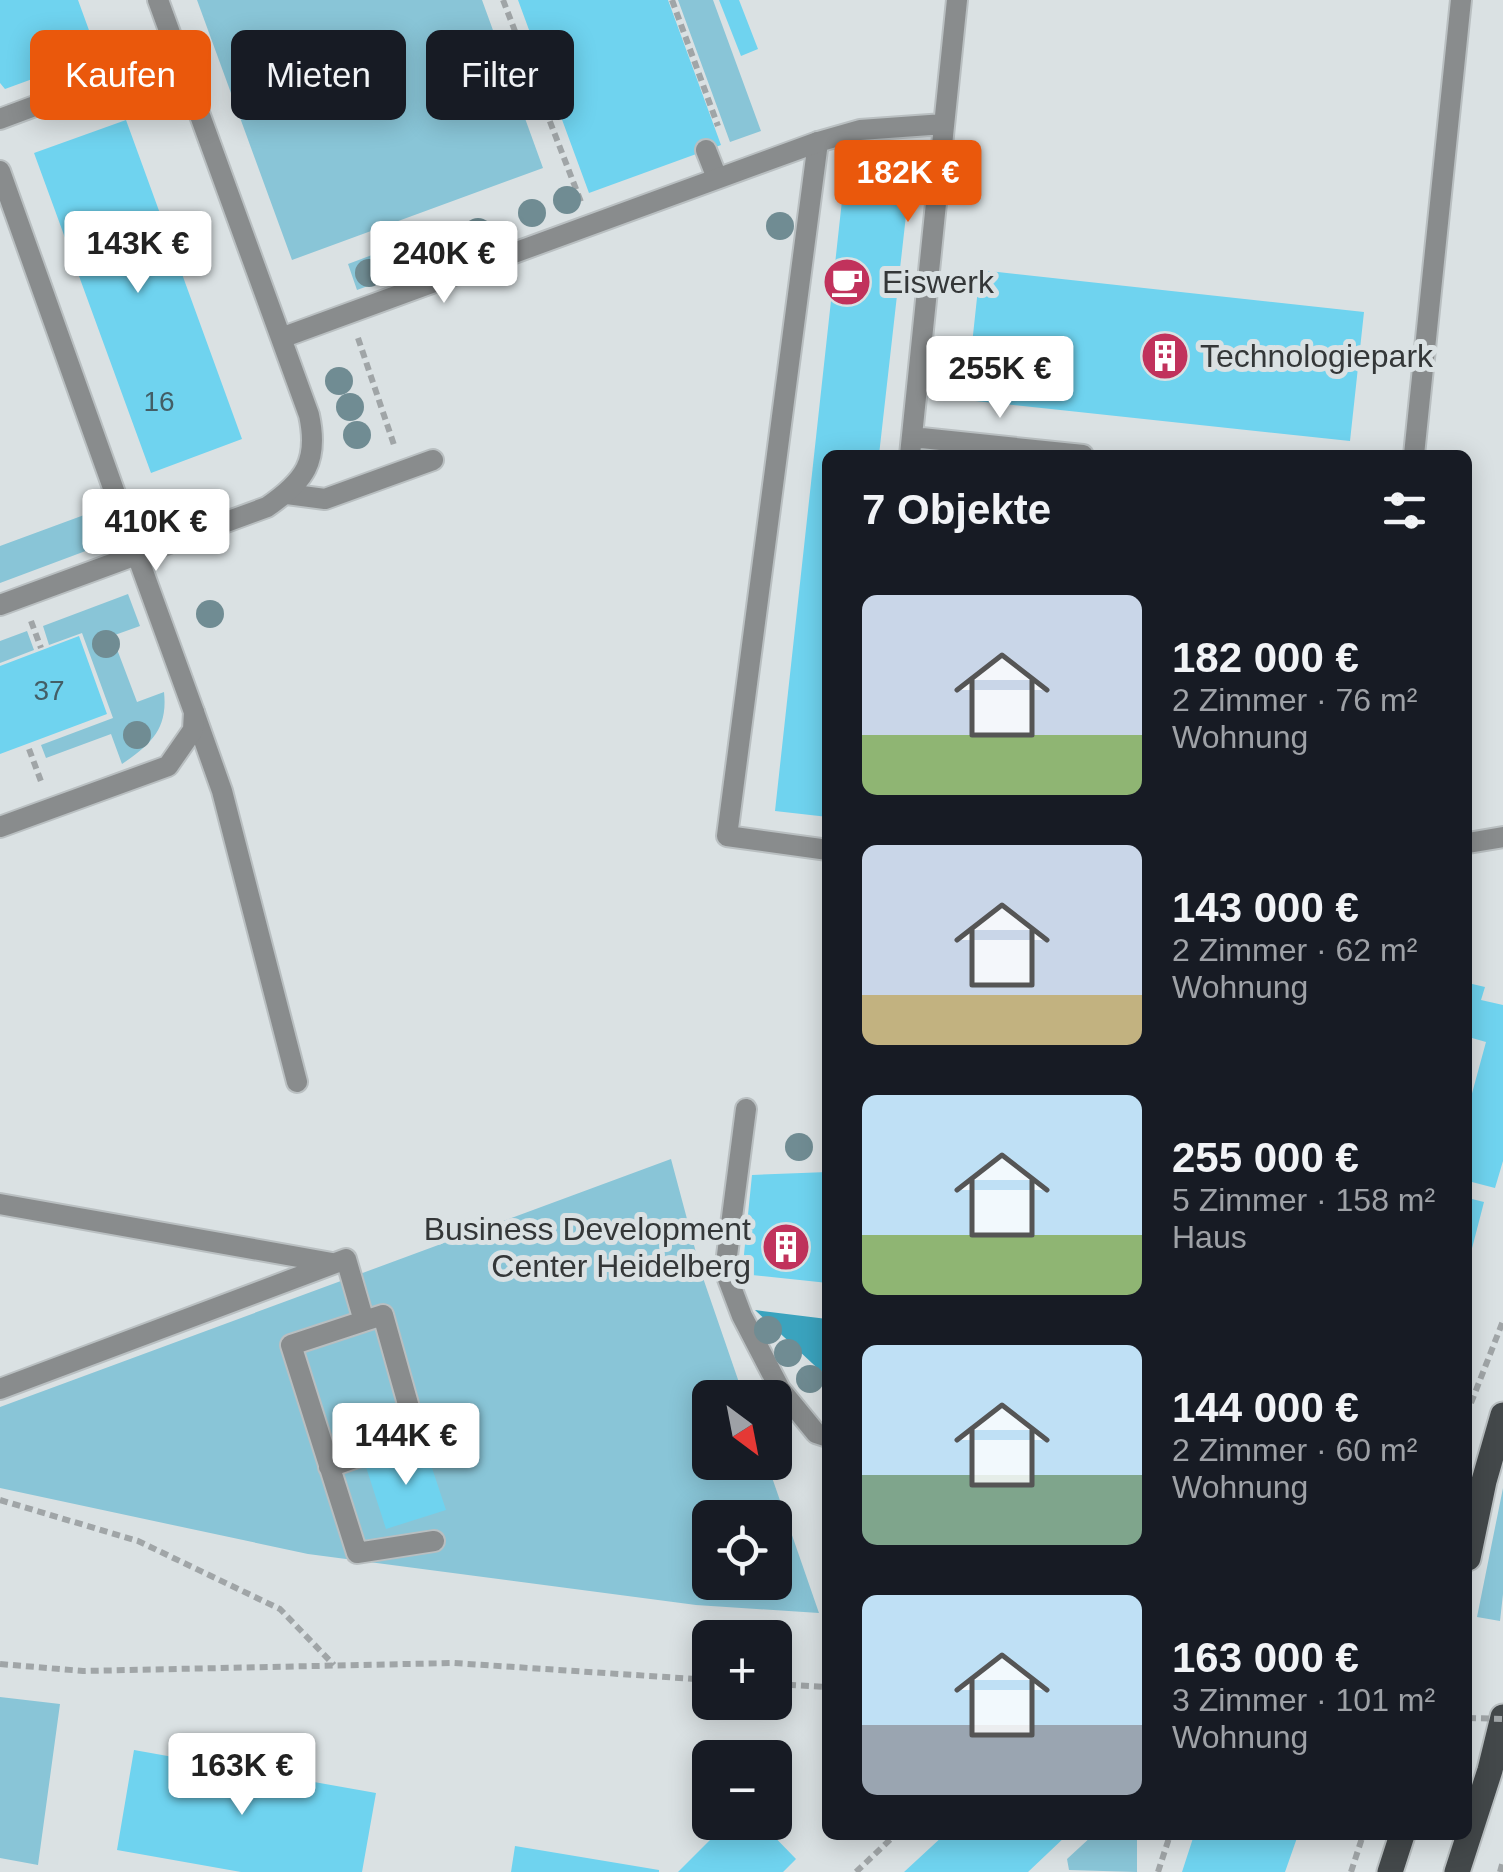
<!DOCTYPE html>
<html lang="de">
<meta charset="utf-8">
<style>
body{margin:0;font-family:Helvetica,sans-serif;background:#242831;color:#f1f3f6;height:100vh;display:flex;flex-direction:column;font-size:38px;white-space:nowrap}
*{box-sizing:border-box;margin:0}
p{font-size:32px;color:#9ea1a6}
.icon{flex:none;width:55px;height:55px;fill:none;stroke:currentColor;stroke-width:2;stroke-linecap:round;stroke-linejoin:round}
.map{position:relative;flex:1;overflow:hidden}
.drawer{position:absolute;left:822px;top:450px;width:650px;height:1390px;display:flex;flex-direction:column;background:#171b24;border-radius:15px;box-shadow:0 5px 25px #0003}
.drawer>*{flex:none}
.hud{position:absolute;left:30px;top:30px;width:642px;height:90px;display:flex;gap:20px}
.needle{width:65px;rotate:148deg}
.tools{position:absolute;left:692px;top:1380px;display:grid;gap:20px}
.tools a{display:grid;place-items:center;width:100px;height:100px;border-radius:15px;background:#171b24;box-shadow:0 5px 25px #0003;font-size:50px}
.price{position:absolute;translate:-50% -85px;padding:0 22px;border-radius:10px;background:#fff;color:#222;font-size:32px;line-height:65px;filter:drop-shadow(0 2px 5px #0008)}
.price::after{content:'';position:absolute;left:50%;top:60px;width:30px;height:22px;margin-left:-15px;background:inherit;clip-path:polygon(0 0,100% 0,50% 100%)}
.price.on{background:#ea580c;color:#fff}
ul{padding:0;list-style:none}
li{display:flex;align-items:center;gap:30px;height:250px;padding:0 40px}
li span{display:grid;place-items:center;flex:none;width:280px;height:200px;border-radius:15px;color:#555}
li>.icon{margin-inline-start:auto}
span .icon{width:120px;height:120px;fill:#fffc;stroke-width:1}
li b{font-size:42px}
h2{display:flex;justify-content:space-between;align-items:center;height:120px;padding:0 40px;font-size:42px}
.tag{padding:0 35px;border-radius:15px;background:#171b24;box-shadow:0 5px 25px #0003;font-size:35px;line-height:90px}
.tag.on{background:#ea580c;color:#fff}
.map>svg:first-child{display:block}
.green{fill:#89c5d7;fill-rule:evenodd}
.water{fill:#3aa3be}
.building{fill:#6fd3ef}
.lines{fill:none;stroke-linecap:round;stroke-linejoin:round}
.lane-casing{stroke:#b9bfc1;stroke-width:24}
.street-casing{stroke:#b9bfc1;stroke-width:24}
.primary-casing{stroke:#b9bfc1;stroke-width:29}
.path{stroke:#a0a5a7;stroke-width:6;stroke-dasharray:8 5;stroke-linecap:butt}
.lane{stroke:#898c8d;stroke-width:20}
.street{stroke:#898c8d;stroke-width:20}
.primary{stroke:#43484a;stroke-width:25}
.path-bridge{stroke:#a0a5a7;stroke-width:6;stroke-dasharray:8 5;stroke-linecap:butt}
.tree{fill:#708c93}
.labels{text-anchor:middle;dominant-baseline:central;stroke-width:10;stroke-linejoin:round;paint-order:stroke}
.number-label{font-size:28px;fill:#435e66}
.poi-label{font-size:32px;fill:#343738;stroke:#dae1e3;text-anchor:start}
</style>
<div class="map">
<svg width="1503" height="1872" viewBox="0 0 1503 1872">
<rect width="100%" height="100%" fill="#dae1e3"/>
<path class="green" d="M 197,0 L 482,0 L 543,168 L 292,260 Z
M 678,0 L 713,0 L 761,131 L 730,142 Z
M 396,246 L 406,272 L 357,290 L 348,264 Z
M 95,511 L 107,543 L 0,583 L 0,546 Z
M 128,594 L 140,626 L 112,636 L 137,702 L 164,692 C 168,729 151,744 122,764 L 111,734 L 46,758 L 41,745 L 113,718 L 82,633 L 49,645 L 43,626 Z
M 27,631 L 34,650 L 0,663 L 0,641 Z
M 671,1159 L 702,1275 L 744,1397 L 710,1398 L 710,1462 L 767,1463 L 819,1613 L 696,1605 L 308,1554 L 0,1488 L 0,1407 ZM 710,1518 L 775,1518 L 775,1582 L 710,1582 Z
M 1503,1488 L 1503,1594 L 1500,1621 L 1477,1617 Z
M 0,1697 L 60,1704 L 38,1865 L 0,1858 Z
M 1093,1835 L 1137,1835 L 1137,1872 L 1069,1870 L 1067,1859 Z"/>
<path class="water" d="M 755,1310 L 827,1319 L 827,1377 Z"/>
<path class="building" d="M 0,0 L 78,0 L 98,55 L 5,89 L 0,83 Z
M 518,0 L 668,0 L 721,145 L 589,193 Z
M 719,0 L 739,0 L 758,49 L 741,56 Z
M 126,120 L 242,439 L 151,473 L 34,153 Z
M 846,164 L 911,171 L 879,455 L 828,455 L 828,817 L 775,811 Z
M 980,270 L 1364,312 L 1350,441 L 966,400 Z
M 79,636 L 107,714 L 0,754 L 0,666 Z
M 1468,983 L 1485,987 L 1481,1000 L 1503,1005 L 1503,1161 L 1495,1188 L 1468,1181 L 1468,1108 L 1486,1042 L 1472,1038 L 1468,1049 Z
M 828,1172 L 828,1283 L 742,1274 L 752,1175 Z
M 1468,1198 L 1484,1202 L 1469,1260 L 1468,1260 Z
M 425,1447 L 446,1510 L 386,1529 L 366,1467 Z
M 134,1750 L 376,1793 L 362,1872 L 241,1872 L 117,1850 Z
M 728,1822 L 760,1822 L 796,1859 L 783,1872 L 678,1872 Z
M 944,1835 L 1067,1835 L 1028,1872 L 904,1872 Z
M 1194,1835 L 1298,1835 L 1285,1872 L 1182,1872 Z
M 515,1846 L 659,1870 L 659,1872 L 511,1872 Z"/>
<g class="lines">
<g class="lane-casing">
<path id="lane" d="M 818,142 L 727,836 L 828,850
M 706,150 L 717,178
M 0,171 L 137,555
M 287,494 L 325,499 L 433,460
M 194,712 L 222,791 L 297,1082
M 746,1109 L 725,1271 L 742,1316 L 780,1389 L 816,1433 L 828,1437
M 0,1204 L 332,1263
M 0,1389 L 346,1259 L 364,1321 L 291,1345 L 357,1553 L 434,1541
M 329,1467 L 417,1436 L 383,1315 L 364,1321"/>
</g>
<g class="street-casing">
<path id="street" d="M 0,119 L 177,53
M 281,338 L 818,142 L 860,130 L 944,124
M 912,437 L 1083,455
M 910,455 L 957,0
M 1414,455 L 1461,0
M 0,605 L 267,507 C 305,481 319,461 309,415 L 158,0
M 0,827 L 168,766 L 193,730 L 194,712 L 137,555
M 1468,843 L 1503,837"/>
</g>
<g class="primary-casing">
<path id="primary" d="M 1468,1558 L 1484,1481 L 1503,1415
M 1390,1872 L 1402,1835
M 1457,1872 L 1490,1770 L 1503,1717"/>
</g>
<path class="path" d="M 503,0 L 581,202
M 672,0 L 718,126
M 358,338 L 394,445
M 31,621 L 41,648
M 29,749 L 42,784
M 1471,1403 L 1503,1321
M 0,1500 L 138,1541 L 280,1609 L 334,1665
M 0,1664 L 83,1671 L 454,1663 L 710,1680
M 775,1684 L 828,1687
M 856,1872 L 895,1835
M 1158,1872 L 1170,1835
M 1351,1872 L 1363,1835
M 1500,1872 L 1503,1861"/>
<use href="#lane" class="lane"/>
<use href="#street" class="street"/>
<use href="#primary" class="primary"/>
<path class="path-bridge" d="M 1468,1718 L 1503,1719"/>
</g>
<g class="tree">
<circle cx="567" cy="200" r="14"/>
<circle cx="532" cy="213" r="14"/>
<circle cx="780" cy="226" r="14"/>
<circle cx="478" cy="232" r="14"/>
<circle cx="369" cy="273" r="14"/>
<circle cx="339" cy="381" r="14"/>
<circle cx="350" cy="407" r="14"/>
<circle cx="357" cy="435" r="14"/>
<circle cx="210" cy="614" r="14"/>
<circle cx="106" cy="644" r="14"/>
<circle cx="137" cy="735" r="14"/>
<circle cx="799" cy="1147" r="14"/>
<circle cx="768" cy="1330" r="14"/>
<circle cx="788" cy="1353" r="14"/>
<circle cx="810" cy="1379" r="14"/>
</g>
<defs>
<g id="cafe-disc" transform="scale(2.5)"><circle r="9.5" fill="#c1325c" stroke="#dae1e3"/><path d="M-5.5-4.5H6V0H3Q3 3.5 0 3.5H-2.5Q-5.5 3.5-5.5 0ZM3-3.2v2h1.7v-2ZM-6 4.5H4V6H-6Z" fill="#fff"/></g>
<g id="building-disc" transform="scale(2.5)"><circle r="9.5" fill="#c1325c" stroke="#dae1e3"/><path d="M-4-6H4V6H1V3H-1V6H-4ZM-2.5-4.3h1.7v1.8h-1.7ZM.8-4.3h1.7v1.8H.8ZM-2.5-1h1.7V.8h-1.7ZM.8-1h1.7V.8H.8Z" fill="#fff"/></g>
</defs>
<g fill-rule="evenodd">
<use href="#cafe-disc" x="847" y="282"/>
<use href="#building-disc" x="1165" y="356"/>
<use href="#building-disc" x="786" y="1247"/>
</g>
<g class="labels">
<g class="number-label">
<text x="159" y="401">16</text>
<text x="49" y="690">37</text>
</g>
<g class="poi-label">
<text x="882" y="282">Eiswerk</text>
<text x="1200" y="356">Technologiepark</text>
<text x="751" y="1229" text-anchor="end">Business Development<tspan x="751" dy="37">Center Heidelberg</tspan></text>
</g>
</g>
</svg>
<div class="tools">
<a><svg class="needle" viewBox="-14 -14 28 28"><path d="M0-13l5 13h-10z" fill="#e53935"/><path d="M0 13l5-13h-10z" fill="#9ea1a6"/></svg></a>
<a><svg class="icon" aria-label="locate" viewBox="0 0 24 24"><circle cx="12" cy="12" r="6"/><path d="M12 2v4M12 18v4M2 12h4M18 12h4"/></svg></a>
<a>+</a>
<a>−</a>
</div>
<b class="price on" style="left:908px;top:225px">182K €</b>
<b class="price" style="left:138px;top:296px">143K €</b>
<b class="price" style="left:444px;top:306px">240K €</b>
<b class="price" style="left:1000px;top:421px">255K €</b>
<b class="price" style="left:156px;top:574px">410K €</b>
<b class="price" style="left:406px;top:1488px">144K €</b>
<b class="price" style="left:242px;top:1818px">163K €</b>
<div class="hud">
<a class="tag on">Kaufen</a>
<a class="tag">Mieten</a>
<a class="tag">Filter</a>
</div>
<section class="drawer">
<h2>7 Objekte<svg class="icon" aria-label="filters" viewBox="0 0 24 24"><path d="M4 7h16M4 17h16"/><circle cx="9" cy="7" r="2"/><circle cx="15" cy="17" r="2"/></svg></h2>
<ul>
<li><span style="background:linear-gradient(#c9d6e8 70%,#8fb573 0)"><svg class="icon" aria-label="home" viewBox="0 0 24 24"><path d="M3 11l9-7 9 7M6 9v11h12V9"/></svg></span><div><b>182 000 €</b><p>2 Zimmer · 76 m²</p><p>Wohnung</p></div></li>
<li><span style="background:linear-gradient(#c9d6e8 75%,#c2b280 0)"><svg class="icon" aria-label="home" viewBox="0 0 24 24"><path d="M3 11l9-7 9 7M6 9v11h12V9"/></svg></span><div><b>143 000 €</b><p>2 Zimmer · 62 m²</p><p>Wohnung</p></div></li>
<li><span style="background:linear-gradient(#bfe0f5 70%,#8fb573 0)"><svg class="icon" aria-label="home" viewBox="0 0 24 24"><path d="M3 11l9-7 9 7M6 9v11h12V9"/></svg></span><div><b>255 000 €</b><p>5 Zimmer · 158 m²</p><p>Haus</p></div></li>
<li><span style="background:linear-gradient(#bfe0f5 65%,#7fa58c 0)"><svg class="icon" aria-label="home" viewBox="0 0 24 24"><path d="M3 11l9-7 9 7M6 9v11h12V9"/></svg></span><div><b>144 000 €</b><p>2 Zimmer · 60 m²</p><p>Wohnung</p></div></li>
<li><span style="background:linear-gradient(#bfe0f5 65%,#9aa5b1 0)"><svg class="icon" aria-label="home" viewBox="0 0 24 24"><path d="M3 11l9-7 9 7M6 9v11h12V9"/></svg></span><div><b>163 000 €</b><p>3 Zimmer · 101 m²</p><p>Wohnung</p></div></li>
</ul>
</section>
</div>
